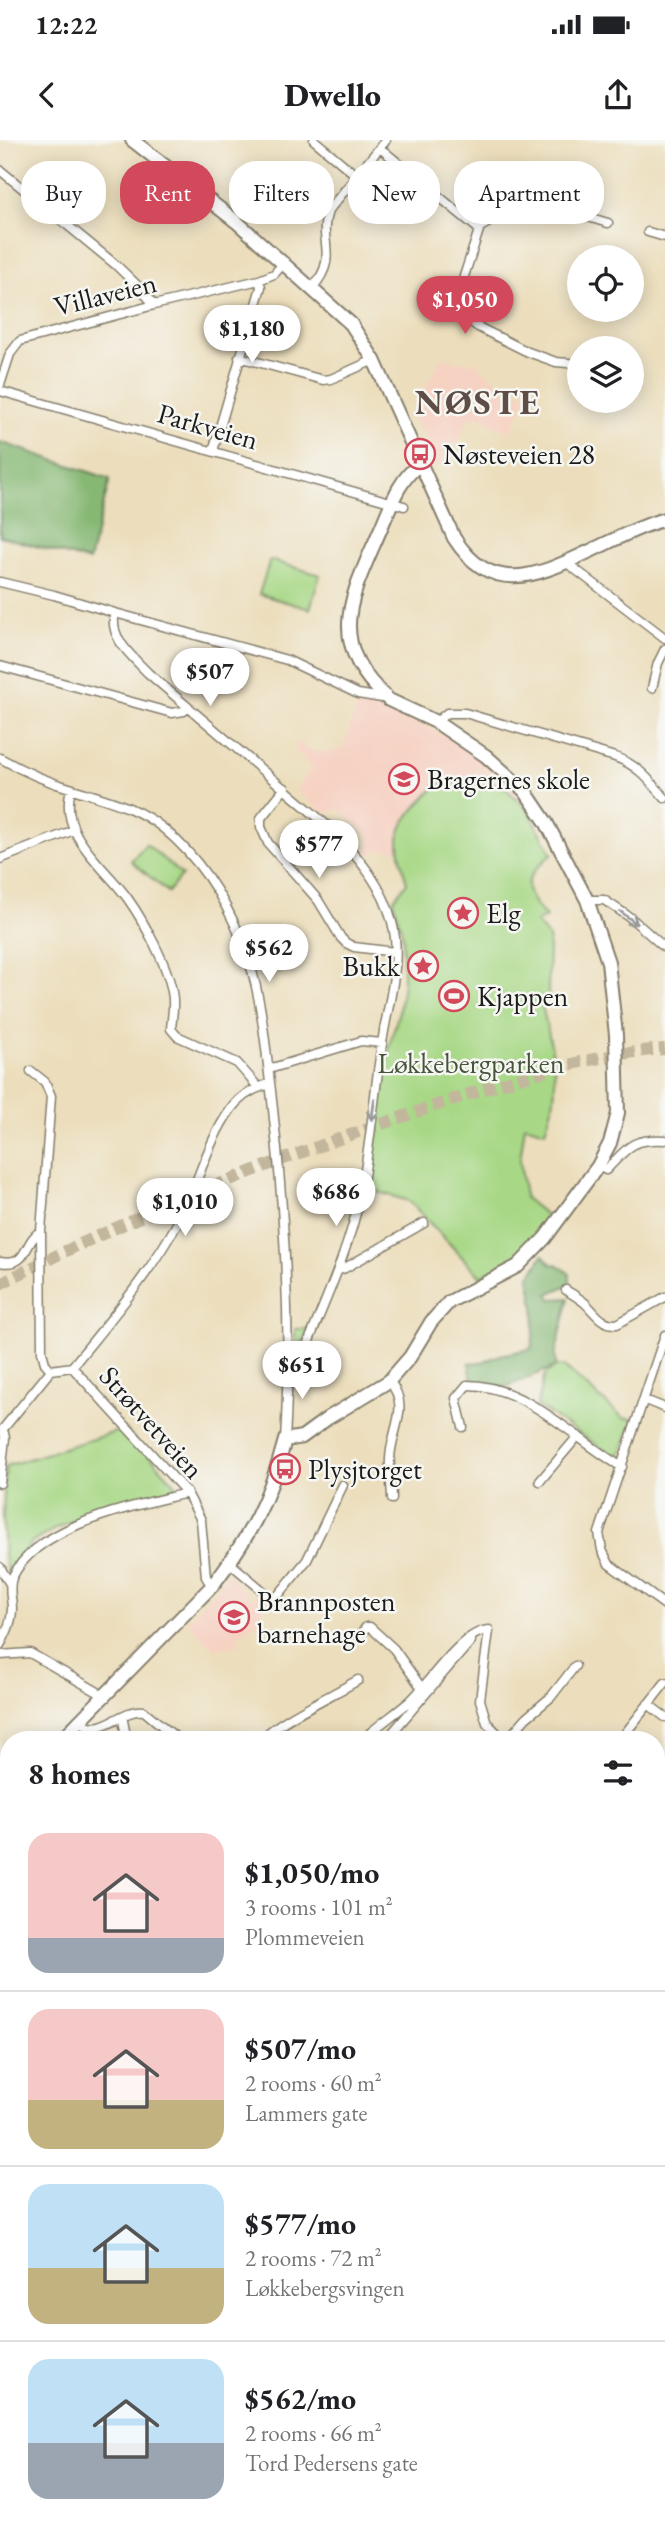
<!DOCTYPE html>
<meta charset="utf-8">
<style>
body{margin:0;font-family:"EB Garamond",serif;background:#f6f6f6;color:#202124;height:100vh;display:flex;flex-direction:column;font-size:26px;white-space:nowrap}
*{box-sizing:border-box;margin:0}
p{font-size:23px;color:#757577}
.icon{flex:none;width:38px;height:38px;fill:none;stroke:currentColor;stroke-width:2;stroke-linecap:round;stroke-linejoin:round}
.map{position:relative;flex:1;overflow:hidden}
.side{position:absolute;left:0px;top:1591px;width:665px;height:800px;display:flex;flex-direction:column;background:#fff;border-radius:28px 28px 0 0;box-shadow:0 4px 18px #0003}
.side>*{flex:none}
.guide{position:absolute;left:21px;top:21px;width:623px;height:63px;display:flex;gap:14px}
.controls{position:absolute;left:567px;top:105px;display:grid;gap:14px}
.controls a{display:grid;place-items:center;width:77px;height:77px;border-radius:50%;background:#fff;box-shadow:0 4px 18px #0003;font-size:35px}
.price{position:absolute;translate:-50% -60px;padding:0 16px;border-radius:24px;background:#fff;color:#222;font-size:23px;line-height:46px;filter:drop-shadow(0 2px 4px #0008)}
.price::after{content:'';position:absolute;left:50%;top:42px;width:21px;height:16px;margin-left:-10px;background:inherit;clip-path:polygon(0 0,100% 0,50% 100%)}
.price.on{background:#d1495b;color:#fff}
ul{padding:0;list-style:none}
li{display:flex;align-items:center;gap:21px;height:175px;padding:0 28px}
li+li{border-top:2px solid #e0e0e0}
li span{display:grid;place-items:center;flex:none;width:196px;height:140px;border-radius:21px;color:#555}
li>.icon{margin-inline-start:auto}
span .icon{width:84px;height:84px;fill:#fffc;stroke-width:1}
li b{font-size:30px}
h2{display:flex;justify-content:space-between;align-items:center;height:84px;padding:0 28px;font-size:30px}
.chip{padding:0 24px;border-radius:28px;background:#fff;box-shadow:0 4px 18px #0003;font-size:24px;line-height:63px}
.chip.on{background:#d1495b;color:#fff}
.status{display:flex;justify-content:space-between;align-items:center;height:49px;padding:0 35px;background:#fff;direction:ltr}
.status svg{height:19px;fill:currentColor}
header{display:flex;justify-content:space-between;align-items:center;height:91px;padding:0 28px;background:#fff;font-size:32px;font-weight:800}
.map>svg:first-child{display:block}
.built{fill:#f6d2c3}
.industrial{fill:#d1bfbd}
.green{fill:#a8d886;stroke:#627a51;stroke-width:2}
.forest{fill:#86b873;stroke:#516a48;stroke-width:2}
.water{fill:#4fbcca;stroke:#366c73;stroke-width:2}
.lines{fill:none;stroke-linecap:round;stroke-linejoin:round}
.primary-tunnel{stroke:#c2b79c;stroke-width:12;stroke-dasharray:12 6;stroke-linecap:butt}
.minor-casing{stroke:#847d6c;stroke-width:11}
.tertiary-casing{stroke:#847d6c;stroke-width:14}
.secondary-casing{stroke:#847d6c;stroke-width:16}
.minor{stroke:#fff;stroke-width:8}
.tertiary{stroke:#fff;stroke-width:10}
.secondary{stroke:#fff;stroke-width:12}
.oneway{stroke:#999}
.labels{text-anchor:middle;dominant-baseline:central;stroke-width:5;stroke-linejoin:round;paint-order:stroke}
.street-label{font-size:28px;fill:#1c1c1c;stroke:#f6f6f2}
.poi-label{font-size:28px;fill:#1c1c1c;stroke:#f6f6f2;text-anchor:start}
.park-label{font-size:28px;fill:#46543c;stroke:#f6f6f2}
.district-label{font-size:35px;font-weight:bold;letter-spacing:2px;fill:#5e4c46;stroke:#f6f6f2}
</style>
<div class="status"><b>12:22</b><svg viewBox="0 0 49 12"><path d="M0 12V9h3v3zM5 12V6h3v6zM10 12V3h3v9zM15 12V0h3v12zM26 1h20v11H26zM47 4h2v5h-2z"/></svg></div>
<header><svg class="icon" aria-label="back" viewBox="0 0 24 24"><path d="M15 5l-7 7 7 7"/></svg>Dwello<svg class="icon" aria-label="share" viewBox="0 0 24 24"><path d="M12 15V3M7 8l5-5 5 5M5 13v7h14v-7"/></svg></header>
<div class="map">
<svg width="665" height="2390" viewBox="0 0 665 2390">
<rect width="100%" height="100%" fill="#f6f6f2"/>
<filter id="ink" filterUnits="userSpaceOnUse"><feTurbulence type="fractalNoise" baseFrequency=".0143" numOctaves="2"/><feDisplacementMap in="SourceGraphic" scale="14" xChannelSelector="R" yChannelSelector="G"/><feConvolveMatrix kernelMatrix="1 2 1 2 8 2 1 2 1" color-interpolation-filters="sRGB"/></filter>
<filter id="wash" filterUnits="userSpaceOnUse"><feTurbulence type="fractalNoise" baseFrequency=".00686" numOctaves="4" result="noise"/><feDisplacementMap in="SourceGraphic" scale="28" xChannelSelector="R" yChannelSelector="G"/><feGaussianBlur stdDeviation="1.57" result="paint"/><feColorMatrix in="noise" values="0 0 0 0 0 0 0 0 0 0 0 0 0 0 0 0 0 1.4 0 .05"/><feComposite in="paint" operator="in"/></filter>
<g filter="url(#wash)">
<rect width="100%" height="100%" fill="#ecdebc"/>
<path class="built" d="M 442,217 L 446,217 L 457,223 L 461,221 L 470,224 L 475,220 L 482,230 L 505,246 L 527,256 L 510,293 L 476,276 L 474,278 L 469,276 L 461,293 L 463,294 L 442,325 L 439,326 L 435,326 L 436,318 L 425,295 L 419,290 L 411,273 Z
M 358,563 L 394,571 L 453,600 L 499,634 L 528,663 L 538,677 L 501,644 L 400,688 L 398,710 L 377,710 L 368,717 L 366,714 L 369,699 L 367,694 L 339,670 L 323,673 L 295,650 L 312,629 L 294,608 L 299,600 L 307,610 L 329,612 L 343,608 Z
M 230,1433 L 251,1459 L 259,1453 L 265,1459 L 261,1484 L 248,1486 L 237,1497 L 240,1505 L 214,1509 L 187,1481 Z
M 9,2097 L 9,2215 L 0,2203 L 0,2102 Z
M 0,2330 L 9,2342 L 9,2382 L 36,2382 L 41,2390 L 0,2390 Z
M 128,2382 L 224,2382 L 210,2390 L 134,2390 Z"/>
<path class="industrial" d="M 665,1997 L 665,2141 L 656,2145 L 656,2006 Z"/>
<path class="green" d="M 270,420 L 320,435 L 310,469 L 259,454 Z
M 464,641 L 501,644 L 528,670 L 552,714 C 524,737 519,749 546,777 L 536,782 L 549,798 L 548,857 L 540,858 C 548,891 558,924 554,958 C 553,969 548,980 545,991 L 525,985 L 520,1020 L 525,1058 L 552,1080 C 528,1108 516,1123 480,1136 L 409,1061 L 368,1049 L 389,907 L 399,871 L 403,843 L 403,796 L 393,760 L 407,743 C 391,686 398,687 437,645 Z
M 146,704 L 182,735 L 168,752 L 131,721 Z
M 295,1189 L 309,1189 L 298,1211 L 295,1209 Z
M 557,1226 L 564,1227 L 623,1278 L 634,1279 L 621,1313 L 612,1315 L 537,1266 L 545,1234 Z
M 125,1289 L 179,1348 L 94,1371 L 55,1389 L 31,1403 L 8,1433 C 0,1413 4,1351 6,1326 Z
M 656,1655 L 665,1661 L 665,1715 L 656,1727 Z
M 665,1947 L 665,1983 L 656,1992 L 656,1956 Z
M 665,2162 L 665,2219 L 656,2223 L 656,2168 Z"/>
<path class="forest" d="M 0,302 L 110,339 L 89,421 L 0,396 Z
M 543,1115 L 552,1125 L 557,1124 L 570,1134 L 570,1144 L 548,1154 L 551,1159 L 569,1158 L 555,1215 L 556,1226 L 506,1247 L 472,1241 L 469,1223 L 483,1222 L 500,1215 L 531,1209 C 537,1184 535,1163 529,1138 Z"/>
<path class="water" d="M 665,2219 L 665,2390 L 271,2390 L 272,2385 L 277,2382 L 296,2382 L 301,2390 L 316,2382 L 656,2382 L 656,2223 Z"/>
</g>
<g filter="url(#ink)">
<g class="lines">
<path class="primary-tunnel" d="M 0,1144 C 130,1076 269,1022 408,975 C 489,947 579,915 665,909"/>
<g class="minor-casing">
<path id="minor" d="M 314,0 L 357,36
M 380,8 L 476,87 C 489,87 497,71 509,67 C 534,57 583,76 608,83
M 0,30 L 116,125 L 143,151 L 154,165
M 480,87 L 457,158 L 461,174 L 478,187 L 528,212 L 556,222 L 579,224
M 648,92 L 665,97
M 313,147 C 340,116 317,100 328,71 L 386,0
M 239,217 L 323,240 L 331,239 L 374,220
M 0,245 L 10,214 L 20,201 L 154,165 L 259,140 L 274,134 L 285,122
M 0,251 L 404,366
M 213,311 L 261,147 L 259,140
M 567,423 L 665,498
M 0,442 L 54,455 L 115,473 L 287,520 L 358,554 L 388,559
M 115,473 C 108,498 133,517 148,533 L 336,693 C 360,720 383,746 392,782 C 403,822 387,865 382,904 C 374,953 371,1003 361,1052 C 350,1106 327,1157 306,1208 L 301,1216 L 288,1220
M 0,526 L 172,573 L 184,571 L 187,568
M 652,548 L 658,523 L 665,509
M 436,582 L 447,573 L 465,573 L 615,617 C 638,625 649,640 665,658
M 0,618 C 23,631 47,642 73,649 C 106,660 136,666 164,689 C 199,718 225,759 242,801 C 261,847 265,902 271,951 C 284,1067 292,1184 285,1300
M 285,648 L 261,678 L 261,687 L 268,703 L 318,760 L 341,798 L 346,803 L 354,807 L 395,812
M 71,649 C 58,696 104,725 128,759 C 143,780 168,826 172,852 C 175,864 172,876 171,889 L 177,896 L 237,923 L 258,947
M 0,719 L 74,690
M 587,760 L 604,760 L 631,778 L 665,808
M 269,929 L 361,901 L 382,903
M 31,931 L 45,942 L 51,956 L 41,1091 L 42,1212 L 45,1223 L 51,1230 L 72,1227
M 598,1026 L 606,1030 C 628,1008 631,998 665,1000
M 0,1122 C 29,1128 23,1101 41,1091
M 339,1130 L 345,1128 L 424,1083
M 566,1150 C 572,1154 579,1158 585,1163 C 596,1173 601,1185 617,1184 L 665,1157
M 665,1195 L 599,1393 L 602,1410 L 609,1424 L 665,1465
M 72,1227 C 110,1180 150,1134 179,1080 C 198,1045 207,1002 231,969 C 241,955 254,948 270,944
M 72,1227 L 187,1353 L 201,1380 L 206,1437 L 212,1446
M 389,1241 C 412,1267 390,1291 390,1320 C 389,1333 392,1346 392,1359
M 645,1260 L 665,1268
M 463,1287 L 456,1258 L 467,1245 C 526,1245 574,1299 622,1327
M 540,1341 L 578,1296
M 0,1343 L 5,1298 L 3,1289 L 51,1230
M 230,1423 L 269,1456 L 276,1458 L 307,1420 L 343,1345
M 0,1427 L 10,1444
M 359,1497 L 366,1487 L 370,1487 L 394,1509 L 421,1547
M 0,1505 C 6,1494 12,1482 12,1469 C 12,1459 8,1448 12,1438 C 37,1384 135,1366 187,1353
M 0,1515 L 30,1513 L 103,1555
M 648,1564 L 665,1577
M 122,1576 L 127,1600
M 78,1580 C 102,1600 119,1568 144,1571 L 179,1600
M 262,1600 C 269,1585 339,1552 358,1540
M 368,1600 L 370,1593 C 383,1582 396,1573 409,1562 C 429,1544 461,1491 489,1490 L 480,1560 L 487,1583 L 504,1600
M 386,1600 L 471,1501
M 507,1600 L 526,1578 L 551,1557 L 575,1526
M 620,1600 L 665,1543
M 0,1808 L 9,1808
M 0,1862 L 9,1857
M 656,1893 L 665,1880
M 656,1910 L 665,1917
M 656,1929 L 665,1935
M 0,1942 L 9,1937
M 656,2006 L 665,1997
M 0,2025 L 9,2019
M 0,2077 L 9,2089
M 0,2102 L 9,2097
M 76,2382 L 81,2390
M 93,2382 L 99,2390
M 25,2390 L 40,2382"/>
</g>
<g class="tertiary-casing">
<path id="tertiary" d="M 656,1740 L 665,1729
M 656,2163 L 665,2157
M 0,2194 L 9,2189
M 215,2390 L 230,2382"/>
</g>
<g class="secondary-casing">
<path id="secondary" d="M 132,0 L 238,83 L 351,184 L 374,220 L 454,398 C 491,456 535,437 586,413 C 612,401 637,387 665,379
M 61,1600 L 212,1446 C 250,1396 269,1361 285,1300 L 302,1297 L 328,1278 L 389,1241 L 410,1217 L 431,1182 L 449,1162 L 518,1126 L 545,1098 L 598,1026 L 610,1003 L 618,973 L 616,895 L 608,822 L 587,760 L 546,682 L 525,651 L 486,616 L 436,582 L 389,560 C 323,501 352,456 381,388 C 391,365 399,339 420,324
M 0,1669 L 9,1660"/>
</g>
<use href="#minor" class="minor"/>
<use href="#tertiary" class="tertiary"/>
<use href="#secondary" class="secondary"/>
</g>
<defs><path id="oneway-shaft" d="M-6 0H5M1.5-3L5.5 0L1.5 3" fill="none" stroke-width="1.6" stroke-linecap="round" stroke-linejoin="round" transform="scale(1.75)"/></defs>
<g class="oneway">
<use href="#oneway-shaft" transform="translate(629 778) rotate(37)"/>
<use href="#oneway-shaft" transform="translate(373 970) rotate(98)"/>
</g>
</g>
<defs>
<g id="bus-ring" transform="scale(1.575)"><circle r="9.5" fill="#f6f6f2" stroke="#d1495b" stroke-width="1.5"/><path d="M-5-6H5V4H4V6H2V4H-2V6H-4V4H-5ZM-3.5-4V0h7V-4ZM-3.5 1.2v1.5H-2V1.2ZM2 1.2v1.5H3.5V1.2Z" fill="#d1495b"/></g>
<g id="school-ring" transform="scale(1.575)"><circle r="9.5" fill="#f6f6f2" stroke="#d1495b" stroke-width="1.5"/><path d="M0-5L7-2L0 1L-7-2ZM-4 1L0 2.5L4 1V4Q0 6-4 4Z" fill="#d1495b"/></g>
<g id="sight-ring" transform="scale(1.575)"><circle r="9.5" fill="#f6f6f2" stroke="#d1495b" stroke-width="1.5"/><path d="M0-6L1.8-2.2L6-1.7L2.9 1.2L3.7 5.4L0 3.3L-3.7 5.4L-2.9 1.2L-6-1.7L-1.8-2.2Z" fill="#d1495b"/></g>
<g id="stadium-ring" transform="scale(1.575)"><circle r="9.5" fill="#f6f6f2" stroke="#d1495b" stroke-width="1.5"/><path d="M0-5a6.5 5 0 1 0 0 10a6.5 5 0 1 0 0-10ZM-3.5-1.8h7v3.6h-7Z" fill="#d1495b"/></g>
</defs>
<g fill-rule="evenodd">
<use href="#bus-ring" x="420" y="314"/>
<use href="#school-ring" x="404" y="639"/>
<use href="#sight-ring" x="463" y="773"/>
<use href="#sight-ring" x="423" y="826"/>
<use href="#stadium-ring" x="454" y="856"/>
<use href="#bus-ring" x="285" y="1329"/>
<use href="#school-ring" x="234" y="1477"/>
</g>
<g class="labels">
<g class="street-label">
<text transform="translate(105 154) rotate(-14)">Villaveien</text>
<text transform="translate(208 286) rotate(16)">Parkveien</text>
<text transform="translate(152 1282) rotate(48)">Strøtvetveien</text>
</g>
<g class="poi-label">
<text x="443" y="314">Nøsteveien 28</text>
<text x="427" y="639">Bragernes skole</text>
<text x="486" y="773">Elg</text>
<text x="400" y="826" text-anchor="end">Bukk</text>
<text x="477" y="856">Kjappen</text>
<text x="308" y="1329">Plysjtorget</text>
<text x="257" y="1461">Brannposten<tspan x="257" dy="32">barnehage</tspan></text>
</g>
<g class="park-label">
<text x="471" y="923">Løkkebergparken</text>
</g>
<g class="district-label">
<text x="478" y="261">NØSTE</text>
</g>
</g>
</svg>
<div class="controls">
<a><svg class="icon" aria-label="locate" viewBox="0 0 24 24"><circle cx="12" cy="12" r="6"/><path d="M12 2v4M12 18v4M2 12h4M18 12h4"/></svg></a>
<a><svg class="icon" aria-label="layers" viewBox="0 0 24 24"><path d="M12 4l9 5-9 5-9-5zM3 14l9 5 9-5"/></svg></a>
</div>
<b class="price on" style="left:465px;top:196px">$1,050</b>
<b class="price" style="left:252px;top:225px">$1,180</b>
<b class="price" style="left:210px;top:568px">$507</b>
<b class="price" style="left:319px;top:740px">$577</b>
<b class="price" style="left:269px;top:844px">$562</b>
<b class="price" style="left:336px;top:1088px">$686</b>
<b class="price" style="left:185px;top:1098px">$1,010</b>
<b class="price" style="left:302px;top:1261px">$651</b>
<div class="guide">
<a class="chip">Buy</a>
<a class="chip on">Rent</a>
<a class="chip">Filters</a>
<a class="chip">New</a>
<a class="chip">Apartment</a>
</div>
<section class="side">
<h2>8 homes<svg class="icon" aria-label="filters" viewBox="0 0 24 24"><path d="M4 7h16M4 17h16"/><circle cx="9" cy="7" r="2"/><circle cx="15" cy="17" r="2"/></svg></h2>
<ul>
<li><span style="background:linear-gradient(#f6c9c9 75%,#9aa5b1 0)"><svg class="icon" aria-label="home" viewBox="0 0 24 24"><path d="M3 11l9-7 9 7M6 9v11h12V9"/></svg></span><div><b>$1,050/mo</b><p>3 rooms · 101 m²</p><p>Plommeveien</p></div></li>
<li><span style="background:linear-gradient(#f6c9c9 65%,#c2b280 0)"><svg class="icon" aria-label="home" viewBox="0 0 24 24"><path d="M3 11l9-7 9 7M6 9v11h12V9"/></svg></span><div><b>$507/mo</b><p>2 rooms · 60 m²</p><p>Lammers gate</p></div></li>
<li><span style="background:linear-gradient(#bfe0f5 60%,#c2b280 0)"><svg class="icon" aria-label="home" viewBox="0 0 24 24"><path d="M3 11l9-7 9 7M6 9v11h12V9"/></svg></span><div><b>$577/mo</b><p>2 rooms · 72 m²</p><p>Løkkebergsvingen</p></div></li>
<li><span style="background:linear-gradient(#bfe0f5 60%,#9aa5b1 0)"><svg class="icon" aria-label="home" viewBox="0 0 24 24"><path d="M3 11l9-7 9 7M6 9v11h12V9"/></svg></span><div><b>$562/mo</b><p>2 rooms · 66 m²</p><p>Tord Pedersens gate</p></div></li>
</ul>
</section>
</div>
